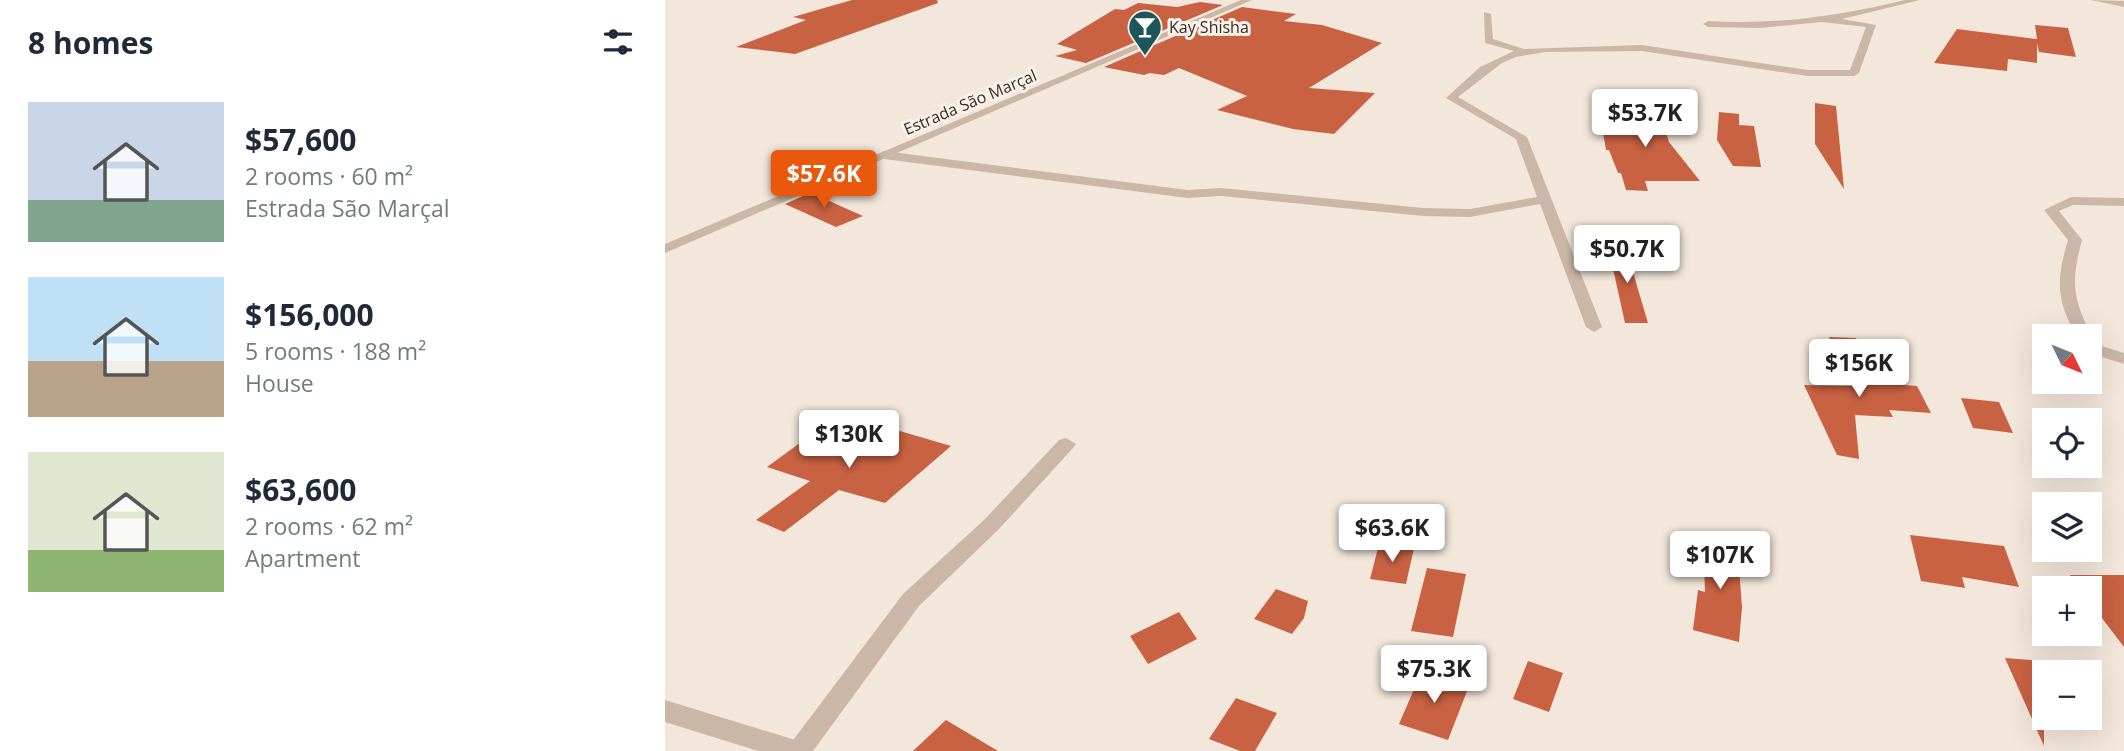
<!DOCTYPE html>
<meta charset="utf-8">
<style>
body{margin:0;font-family:"Open Sans",sans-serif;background:#f6f6f7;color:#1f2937;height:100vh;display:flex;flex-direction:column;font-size:26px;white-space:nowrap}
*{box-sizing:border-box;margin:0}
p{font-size:23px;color:#747a83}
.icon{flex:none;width:38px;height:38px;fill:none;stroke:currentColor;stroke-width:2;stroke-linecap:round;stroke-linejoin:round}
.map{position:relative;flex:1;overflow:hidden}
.panel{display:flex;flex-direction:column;background:#fff;width:665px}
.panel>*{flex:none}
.needle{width:46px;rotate:133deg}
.tools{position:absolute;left:1367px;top:324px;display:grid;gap:14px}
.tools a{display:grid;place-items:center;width:70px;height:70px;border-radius:0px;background:#fff;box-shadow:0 7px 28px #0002;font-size:35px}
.price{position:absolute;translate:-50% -60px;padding:0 16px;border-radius:7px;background:#fff;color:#222;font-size:23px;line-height:46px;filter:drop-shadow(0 2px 4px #0008)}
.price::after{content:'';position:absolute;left:50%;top:42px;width:21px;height:16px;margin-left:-10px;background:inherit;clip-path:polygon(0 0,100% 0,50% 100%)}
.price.selected{background:#ea580c;color:#fff}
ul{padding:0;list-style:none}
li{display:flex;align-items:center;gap:21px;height:175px;padding:0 28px}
li span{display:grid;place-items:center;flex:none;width:196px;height:140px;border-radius:0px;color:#555}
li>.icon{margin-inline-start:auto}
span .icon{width:84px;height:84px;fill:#fffc;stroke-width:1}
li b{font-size:30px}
h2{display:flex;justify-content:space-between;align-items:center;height:84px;padding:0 28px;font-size:30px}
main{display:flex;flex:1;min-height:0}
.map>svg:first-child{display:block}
.building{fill:#c96242}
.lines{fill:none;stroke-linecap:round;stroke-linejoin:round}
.minor{fill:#cbb7a7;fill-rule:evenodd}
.tertiary{fill:#cbb7a7;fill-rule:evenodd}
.labels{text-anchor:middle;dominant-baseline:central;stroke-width:6;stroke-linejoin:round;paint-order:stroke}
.far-poi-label{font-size:16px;fill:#372c28;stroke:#faf2e8;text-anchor:start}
.far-street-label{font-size:16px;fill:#372c28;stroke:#faf2e8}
</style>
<main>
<section class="panel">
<h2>8 homes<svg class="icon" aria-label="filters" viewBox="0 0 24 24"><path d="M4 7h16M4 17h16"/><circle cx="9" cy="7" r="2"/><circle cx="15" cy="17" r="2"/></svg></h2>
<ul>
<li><span style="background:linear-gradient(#c9d6e8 70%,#7fa58c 0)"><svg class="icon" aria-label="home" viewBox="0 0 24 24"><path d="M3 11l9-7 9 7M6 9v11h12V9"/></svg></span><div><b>$57,600</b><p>2 rooms · 60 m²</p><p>Estrada São Marçal</p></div></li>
<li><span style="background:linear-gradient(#bfe0f5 60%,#b9a48a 0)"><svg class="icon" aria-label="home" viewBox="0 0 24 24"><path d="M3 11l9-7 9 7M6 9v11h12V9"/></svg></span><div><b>$156,000</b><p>5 rooms · 188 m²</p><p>House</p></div></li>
<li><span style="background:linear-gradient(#dfe7d0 70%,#8fb573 0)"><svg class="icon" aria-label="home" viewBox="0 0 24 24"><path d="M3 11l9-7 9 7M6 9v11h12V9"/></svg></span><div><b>$63,600</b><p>2 rooms · 62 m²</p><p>Apartment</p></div></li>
</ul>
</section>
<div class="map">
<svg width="1459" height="751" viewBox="0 0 1459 751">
<rect width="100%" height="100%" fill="#f3e7db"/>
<path class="building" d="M 187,0 L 272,0 L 273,3 L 130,54 L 71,47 L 141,20 L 128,17 Z
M 535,2 L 558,5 L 421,63 L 390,56 L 412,50 L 392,44 L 450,9 L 459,10 L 473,3 L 512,7 Z
M 577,7 L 631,14 L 619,21 L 657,25 L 717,43 L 644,88 L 710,93 L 669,134 L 628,129 L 552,110 L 582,96 L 514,68 L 499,75 L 485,73 L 479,75 L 439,67 Z
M 1370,25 L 1403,28 L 1411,57 L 1374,52 L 1372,43 L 1372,63 L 1343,59 L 1342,71 L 1269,63 L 1292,29 L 1372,39 Z
M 961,97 L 986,99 L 987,110 L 994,110 L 1004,142 L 1035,181 L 980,181 L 983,191 L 961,190 L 956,173 L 953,173 L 944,150 L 941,150 L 937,127 L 961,127 Z
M 1150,103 L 1171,106 L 1179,189 L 1150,144 Z
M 1054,112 L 1074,114 L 1074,125 L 1089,126 L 1096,167 L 1068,166 L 1052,140 Z
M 145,193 L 162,200 L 198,216 L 171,227 L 120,204 Z
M 959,242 L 983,323 L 960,323 L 943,246 Z
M 1164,337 L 1191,338 L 1213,383 L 1252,386 L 1266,413 L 1224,410 L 1228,417 L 1190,415 L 1194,459 L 1172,455 L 1139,385 L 1188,386 Z
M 1296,398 L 1334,402 L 1348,433 L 1308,428 Z
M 167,425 L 220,443 L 235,431 L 286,446 L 220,503 L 174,490 L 119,532 L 91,520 L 145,481 L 102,467 L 139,440 L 145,442 Z
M 1038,535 L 1072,540 L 1077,607 L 1074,642 L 1028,630 L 1033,590 L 1040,592 Z
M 1245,535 L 1339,546 L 1354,587 L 1297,577 L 1300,588 L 1256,581 Z
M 714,544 L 749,548 L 741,584 L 705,579 Z
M 762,568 L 801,574 L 788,637 L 746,631 Z
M 1405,575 L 1459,575 L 1459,647 L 1424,601 L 1424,588 L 1415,588 Z
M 611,589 L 643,601 L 639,618 L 627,634 L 589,619 Z
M 514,612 L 532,639 L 483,664 L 465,636 Z
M 1340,658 L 1379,661 L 1379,746 Z
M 863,661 L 898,673 L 884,712 L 848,699 Z
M 757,671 L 804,686 L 783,740 L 734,724 Z
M 571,698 L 612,713 L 590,751 L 575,751 L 544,739 Z
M 281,720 L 333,751 L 248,751 Z"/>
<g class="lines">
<path class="minor" d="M 1240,0 L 1255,0 L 1177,19 L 1211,25 L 1194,73 L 1189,76 L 1142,76 L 977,51 L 880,52 L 851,57 L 837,63 L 793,97 L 862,137 L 937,327 L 929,332 L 921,327 L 875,204 L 805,217 L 758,216 L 556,196 L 523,198 L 219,159 L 213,155 L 219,151 L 523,190 L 556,188 L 758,208 L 805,209 L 872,197 L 851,139 L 781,98 L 815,67 L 849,51 L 820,43 L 819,12 L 826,14 L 828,39 L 859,49 L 977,45 L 1142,70 L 1185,70 L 1201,27 L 1157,22 L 1095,28 L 1043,27 L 1038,24 L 1043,21 C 1110,25 1175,16 1240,0 Z
M 1426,0 L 1459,1 L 1459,7 Z
M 1406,197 L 1459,198 L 1459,206 L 1408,205 L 1394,211 L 1417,240 C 1406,281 1407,298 1427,336 L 1424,340 L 1424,336 L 1411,336 C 1391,298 1391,281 1403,240 L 1379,210 Z
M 1424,342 L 1459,353 L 1459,364 L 1424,353 Z
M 401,438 L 411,444 L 408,448 L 334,529 L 254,606 L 148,751 L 120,751 L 238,594 L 320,519 L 394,440 Z"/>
<path class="tertiary" d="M 576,0 L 587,0 L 0,253 L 0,244 Z
M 0,700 L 127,739 L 136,743 L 140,751 L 93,751 L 0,722 Z"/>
</g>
<defs>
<g id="bar-pin" transform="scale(1.75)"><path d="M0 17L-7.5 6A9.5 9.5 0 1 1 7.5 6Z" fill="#1c565a" stroke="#faf2e8"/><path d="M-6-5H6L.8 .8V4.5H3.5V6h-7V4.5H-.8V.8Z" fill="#fff"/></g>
</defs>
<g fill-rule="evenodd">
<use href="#bar-pin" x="480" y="27"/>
</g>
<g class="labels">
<g class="far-poi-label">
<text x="504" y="27">Kay Shisha</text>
</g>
<g class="far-street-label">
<text transform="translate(305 102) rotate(-23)">Estrada São Marçal</text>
</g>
</g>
</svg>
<div class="tools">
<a><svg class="needle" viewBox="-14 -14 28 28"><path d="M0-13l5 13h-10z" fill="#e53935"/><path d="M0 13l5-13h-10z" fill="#747a83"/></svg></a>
<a><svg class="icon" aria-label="locate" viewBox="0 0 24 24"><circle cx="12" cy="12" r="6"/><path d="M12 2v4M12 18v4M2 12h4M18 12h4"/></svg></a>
<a><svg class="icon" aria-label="layers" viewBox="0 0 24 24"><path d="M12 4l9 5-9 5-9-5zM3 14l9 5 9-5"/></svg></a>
<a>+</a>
<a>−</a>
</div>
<b class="price" style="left:980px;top:149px">$53.7K</b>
<b class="price selected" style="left:159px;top:210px">$57.6K</b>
<b class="price" style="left:962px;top:285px">$50.7K</b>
<b class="price" style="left:1194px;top:399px">$156K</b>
<b class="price" style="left:184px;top:470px">$130K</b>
<b class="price" style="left:727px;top:564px">$63.6K</b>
<b class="price" style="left:1055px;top:591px">$107K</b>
<b class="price" style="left:769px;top:705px">$75.3K</b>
</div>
</main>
